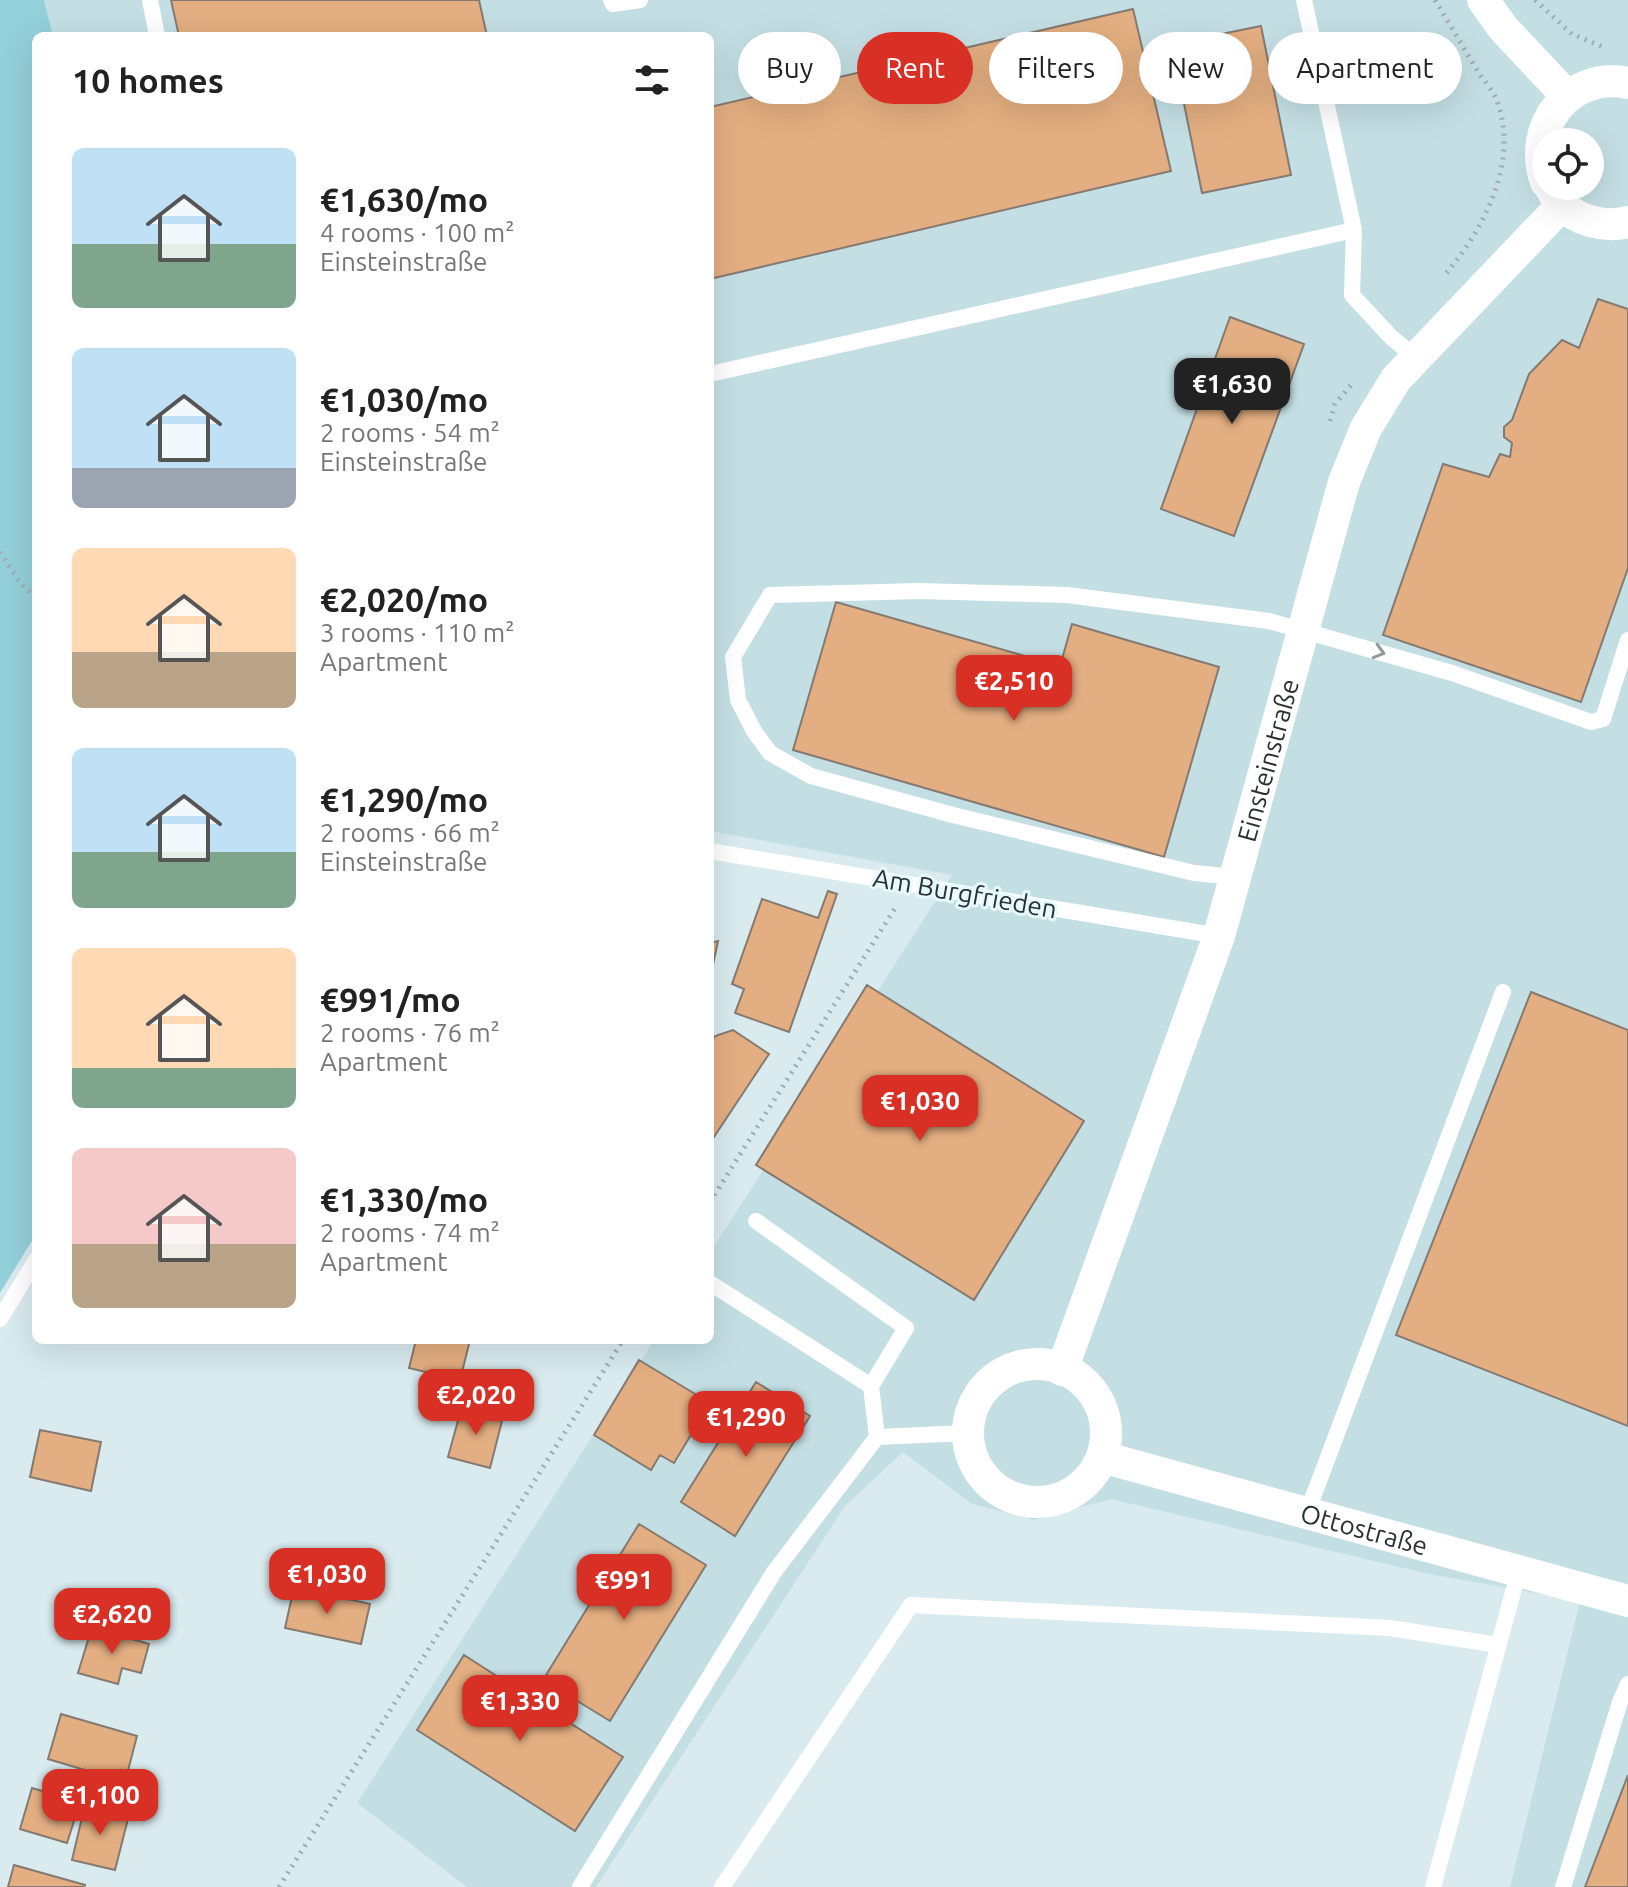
<!DOCTYPE html>
<meta charset="utf-8">
<style>
body{margin:0;font-family:Ubuntu,sans-serif;background:#f6f6f6;color:#222;height:100vh;display:flex;flex-direction:column;font-size:30px;white-space:nowrap}
*{box-sizing:border-box;margin:0}
p{font-size:26px;color:#767676}
.icon{flex:none;width:44px;height:44px;fill:none;stroke:currentColor;stroke-width:2;stroke-linecap:round;stroke-linejoin:round}
.map{position:relative;flex:1;overflow:hidden}
.panel{position:absolute;left:32px;top:32px;width:682px;height:1312px;display:flex;flex-direction:column;background:#fff;border-radius:12px;box-shadow:0 8px 32px #0002}
.panel>*{flex:none}
.banner{position:absolute;left:738px;top:32px;width:760px;height:72px;display:flex;gap:16px}
.controls{position:absolute;left:1532px;top:128px;display:grid;gap:16px}
.controls a{display:grid;place-items:center;width:72px;height:72px;border-radius:50%;background:#fff;box-shadow:0 8px 32px #0002;font-size:40px}
.price{position:absolute;translate:-50% -68px;padding:0 18px;border-radius:16px;background:#d93025;color:#fff;font-size:26px;line-height:52px;filter:drop-shadow(0 2px 4px #0008)}
.price::after{content:'';position:absolute;left:50%;top:48px;width:24px;height:18px;margin-left:-12px;background:inherit;clip-path:polygon(0 0,100% 0,50% 100%)}
.price.active{background:#222;color:#fff}
ul{padding:0;list-style:none}
li{display:flex;align-items:center;gap:24px;height:200px;padding:0 40px}
li span{display:grid;place-items:center;flex:none;width:224px;height:160px;border-radius:12px;color:#555}
li>.icon{margin-inline-start:auto}
span .icon{width:96px;height:96px;fill:#fffc;stroke-width:1}
li b{font-size:34px}
h2{display:flex;justify-content:space-between;align-items:center;height:96px;padding:0 40px;font-size:34px}
.tag{padding:0 28px;border-radius:36px;background:#fff;box-shadow:0 8px 32px #0002;font-size:28px;line-height:72px}
.tag.active{background:#d93025;color:#fff}
.map>svg:first-child{display:block}
.built{fill:#c4dfe4;fill-rule:evenodd}
.green{fill:#94d0da}
.building{fill:#e3ae81;stroke:#857a71;stroke-width:2}
.lines{fill:none;stroke-linecap:round;stroke-linejoin:round}
.path{stroke:#9eacaf;stroke-width:5;stroke-dasharray:2 6;stroke-linecap:butt}
.lane{stroke:#fff;stroke-width:16}
.street{stroke:#fff;stroke-width:32}
.oneway{stroke:#949898}
.labels{text-anchor:middle;dominant-baseline:central;stroke-width:6;stroke-linejoin:round;paint-order:stroke}
.street-label{font-size:26px;fill:#2a3132;stroke:#e6f9fc}
</style>
<div class="map">
<svg width="1628" height="1887" viewBox="0 0 1628 1887">
<rect width="100%" height="100%" fill="#d9ebef"/>
<path class="built" d="M 44,0 L 1628,0 L 1628,1887 L 1510,1887 L 1580,1601 L 1429,1574 L 1111,1499 L 1034,1520 L 972,1504 L 903,1452 L 845,1506 L 596,1887 L 467,1887 L 357,1803 L 654,1340 L 710,1340 L 710,1253 L 952,875 L 710,831 L 710,36 L 53,36 ZM 1546,142 L 1590,142 L 1590,186 L 1546,186 Z"/>
<path class="green" d="M 0,0 L 44,0 L 53,36 L 36,36 L 36,1234 L 0,1293 Z"/>
<path class="building" d="M 171,0 L 479,0 L 487,36 L 179,36 Z
M 1133,9 L 1171,171 L 710,279 L 710,107 Z
M 1261,26 L 1291,175 L 1202,193 L 1172,44 Z
M 1598,299 L 1628,309 L 1628,568 L 1581,702 L 1383,635 L 1443,464 L 1489,477 L 1500,454 L 1510,457 L 1512,443 L 1504,437 L 1504,427 L 1512,420 L 1529,374 L 1562,340 L 1579,348 Z
M 1230,317 L 1304,344 L 1234,536 L 1161,509 Z
M 836,602 L 1060,666 L 1072,624 L 1219,667 L 1164,857 L 793,750 Z
M 828,891 L 837,894 L 789,1032 L 735,1013 L 744,989 L 732,984 L 762,899 L 818,918 Z
M 718,941 L 710,979 L 710,943 Z
M 867,985 L 1084,1121 L 974,1300 L 756,1165 Z
M 1531,992 L 1628,1030 L 1628,1426 L 1396,1335 Z
M 733,1030 L 769,1054 L 710,1143 L 710,1044 L 715,1036 Z
M 416,1340 L 470,1340 L 460,1380 L 409,1368 Z
M 639,1360 L 710,1403 L 674,1463 L 660,1455 L 651,1470 L 594,1435 Z
M 756,1382 L 810,1416 L 735,1536 L 681,1502 Z
M 462,1406 L 503,1417 L 490,1468 L 448,1457 Z
M 40,1430 L 101,1442 L 91,1491 L 30,1477 Z
M 639,1524 L 706,1565 L 610,1721 L 543,1680 Z
M 294,1587 L 370,1604 L 361,1644 L 285,1628 Z
M 92,1627 L 149,1644 L 141,1673 L 122,1668 L 118,1684 L 78,1673 Z
M 464,1655 L 623,1757 L 575,1831 L 417,1730 Z
M 61,1714 L 137,1736 L 125,1782 L 48,1759 Z
M 1628,1775 L 1628,1887 L 1585,1887 Z
M 32,1788 L 80,1802 L 67,1843 L 20,1829 Z
M 85,1805 L 129,1815 L 115,1870 L 72,1860 Z
M 14,1865 L 85,1885 L 84,1887 L 8,1887 Z"/>
<g class="lines">
<path class="path" d="M 1435,0 C 1450,25 1465,50 1480,75 C 1486,83 1494,92 1497,101 C 1520,163 1483,231 1443,277
M 1535,0 L 1572,34 L 1603,47
M 1330,421 L 1335,404 L 1351,385
M 0,552 L 18,580 L 36,599
M 710,1202 L 897,905
M 279,1887 L 623,1340"/>
<path class="lane" d="M 150,0 L 157,36
M 611,0 L 613,4 L 640,0
M 1354,230 L 1352,295 L 1391,337 L 1416,358
M 710,374 L 1354,230 L 1304,0
M 710,851 L 1219,936
M 1236,877 L 1194,873 L 953,815 L 811,776 L 770,753 L 754,731 L 738,700 L 733,657 L 770,595 L 919,591 L 1067,595 L 1269,621 L 1452,673 L 1591,722 L 1603,719 L 1628,640
M 756,1221 L 906,1328 L 871,1386 L 877,1437
M 710,1283 L 871,1386
M 0,1319 L 36,1260
M 1307,1513 L 1503,992
M 580,1887 L 774,1572 L 877,1437 L 968,1433
M 722,1887 L 911,1605 L 1390,1628 L 1498,1645
M 1433,1887 L 1519,1570
M 1563,1887 L 1620,1702 L 1628,1684"/>
<g class="street">
<path d="M 1483,0 L 1503,28 L 1567,96"/>
<path d="M 1546,182 C 1526,127 1569,71 1628,83"/>
<path d="M 1550,187 C 1553,192 1557,199 1561,204 C 1577,221 1606,228 1628,222"/>
<circle cx="1037" cy="1433" r="69"/>
<path id="s1" d="M 1062,1370 L 1219,936 L 1344,482 L 1366,428 L 1396,379 L 1562,205"/>
<path id="s2" d="M 1102,1457 L 1628,1601"/>
</g>
</g>
<defs><path id="oneway-chevron" d="M-2-3.5L2.5 0L-2 3.5" fill="none" stroke-width="1.6" stroke-linecap="round" stroke-linejoin="round" transform="scale(2)"/></defs>
<use class="oneway" href="#oneway-chevron" transform="translate(1379 652) rotate(16)"/>
<g class="labels">
<g class="street-label">
<text stroke="none"><textPath href="#s1" startOffset="644">Einsteinstraße</textPath></text>
<text transform="translate(965 893) rotate(10)">Am Burgfrieden</text>
<text stroke="none"><textPath href="#s2" startOffset="272">Ottostraße</textPath></text>
</g>
</g>
</svg>
<div class="controls">
<a><svg class="icon" aria-label="locate" viewBox="0 0 24 24"><circle cx="12" cy="12" r="6"/><path d="M12 2v4M12 18v4M2 12h4M18 12h4"/></svg></a>
</div>
<b class="price active" style="left:1232px;top:426px">€1,630</b>
<b class="price" style="left:1014px;top:723px">€2,510</b>
<b class="price" style="left:920px;top:1143px">€1,030</b>
<b class="price" style="left:476px;top:1437px">€2,020</b>
<b class="price" style="left:746px;top:1459px">€1,290</b>
<b class="price" style="left:327px;top:1616px">€1,030</b>
<b class="price" style="left:624px;top:1622px">€991</b>
<b class="price" style="left:112px;top:1656px">€2,620</b>
<b class="price" style="left:520px;top:1743px">€1,330</b>
<b class="price" style="left:100px;top:1837px">€1,100</b>
<div class="banner">
<a class="tag">Buy</a>
<a class="tag active">Rent</a>
<a class="tag">Filters</a>
<a class="tag">New</a>
<a class="tag">Apartment</a>
</div>
<section class="panel">
<h2>10 homes<svg class="icon" aria-label="filters" viewBox="0 0 24 24"><path d="M4 7h16M4 17h16"/><circle cx="9" cy="7" r="2"/><circle cx="15" cy="17" r="2"/></svg></h2>
<ul>
<li><span style="background:linear-gradient(#bfe0f5 60%,#7fa58c 0)"><svg class="icon" aria-label="home" viewBox="0 0 24 24"><path d="M3 11l9-7 9 7M6 9v11h12V9"/></svg></span><div><b>€1,630/mo</b><p>4 rooms · 100 m²</p><p>Einsteinstraße</p></div></li>
<li><span style="background:linear-gradient(#bfe0f5 75%,#9aa5b1 0)"><svg class="icon" aria-label="home" viewBox="0 0 24 24"><path d="M3 11l9-7 9 7M6 9v11h12V9"/></svg></span><div><b>€1,030/mo</b><p>2 rooms · 54 m²</p><p>Einsteinstraße</p></div></li>
<li><span style="background:linear-gradient(#ffd9b3 65%,#b9a48a 0)"><svg class="icon" aria-label="home" viewBox="0 0 24 24"><path d="M3 11l9-7 9 7M6 9v11h12V9"/></svg></span><div><b>€2,020/mo</b><p>3 rooms · 110 m²</p><p>Apartment</p></div></li>
<li><span style="background:linear-gradient(#bfe0f5 65%,#7fa58c 0)"><svg class="icon" aria-label="home" viewBox="0 0 24 24"><path d="M3 11l9-7 9 7M6 9v11h12V9"/></svg></span><div><b>€1,290/mo</b><p>2 rooms · 66 m²</p><p>Einsteinstraße</p></div></li>
<li><span style="background:linear-gradient(#ffd9b3 75%,#7fa58c 0)"><svg class="icon" aria-label="home" viewBox="0 0 24 24"><path d="M3 11l9-7 9 7M6 9v11h12V9"/></svg></span><div><b>€991/mo</b><p>2 rooms · 76 m²</p><p>Apartment</p></div></li>
<li><span style="background:linear-gradient(#f6c9c9 60%,#b9a48a 0)"><svg class="icon" aria-label="home" viewBox="0 0 24 24"><path d="M3 11l9-7 9 7M6 9v11h12V9"/></svg></span><div><b>€1,330/mo</b><p>2 rooms · 74 m²</p><p>Apartment</p></div></li>
</ul>
</section>
</div>
